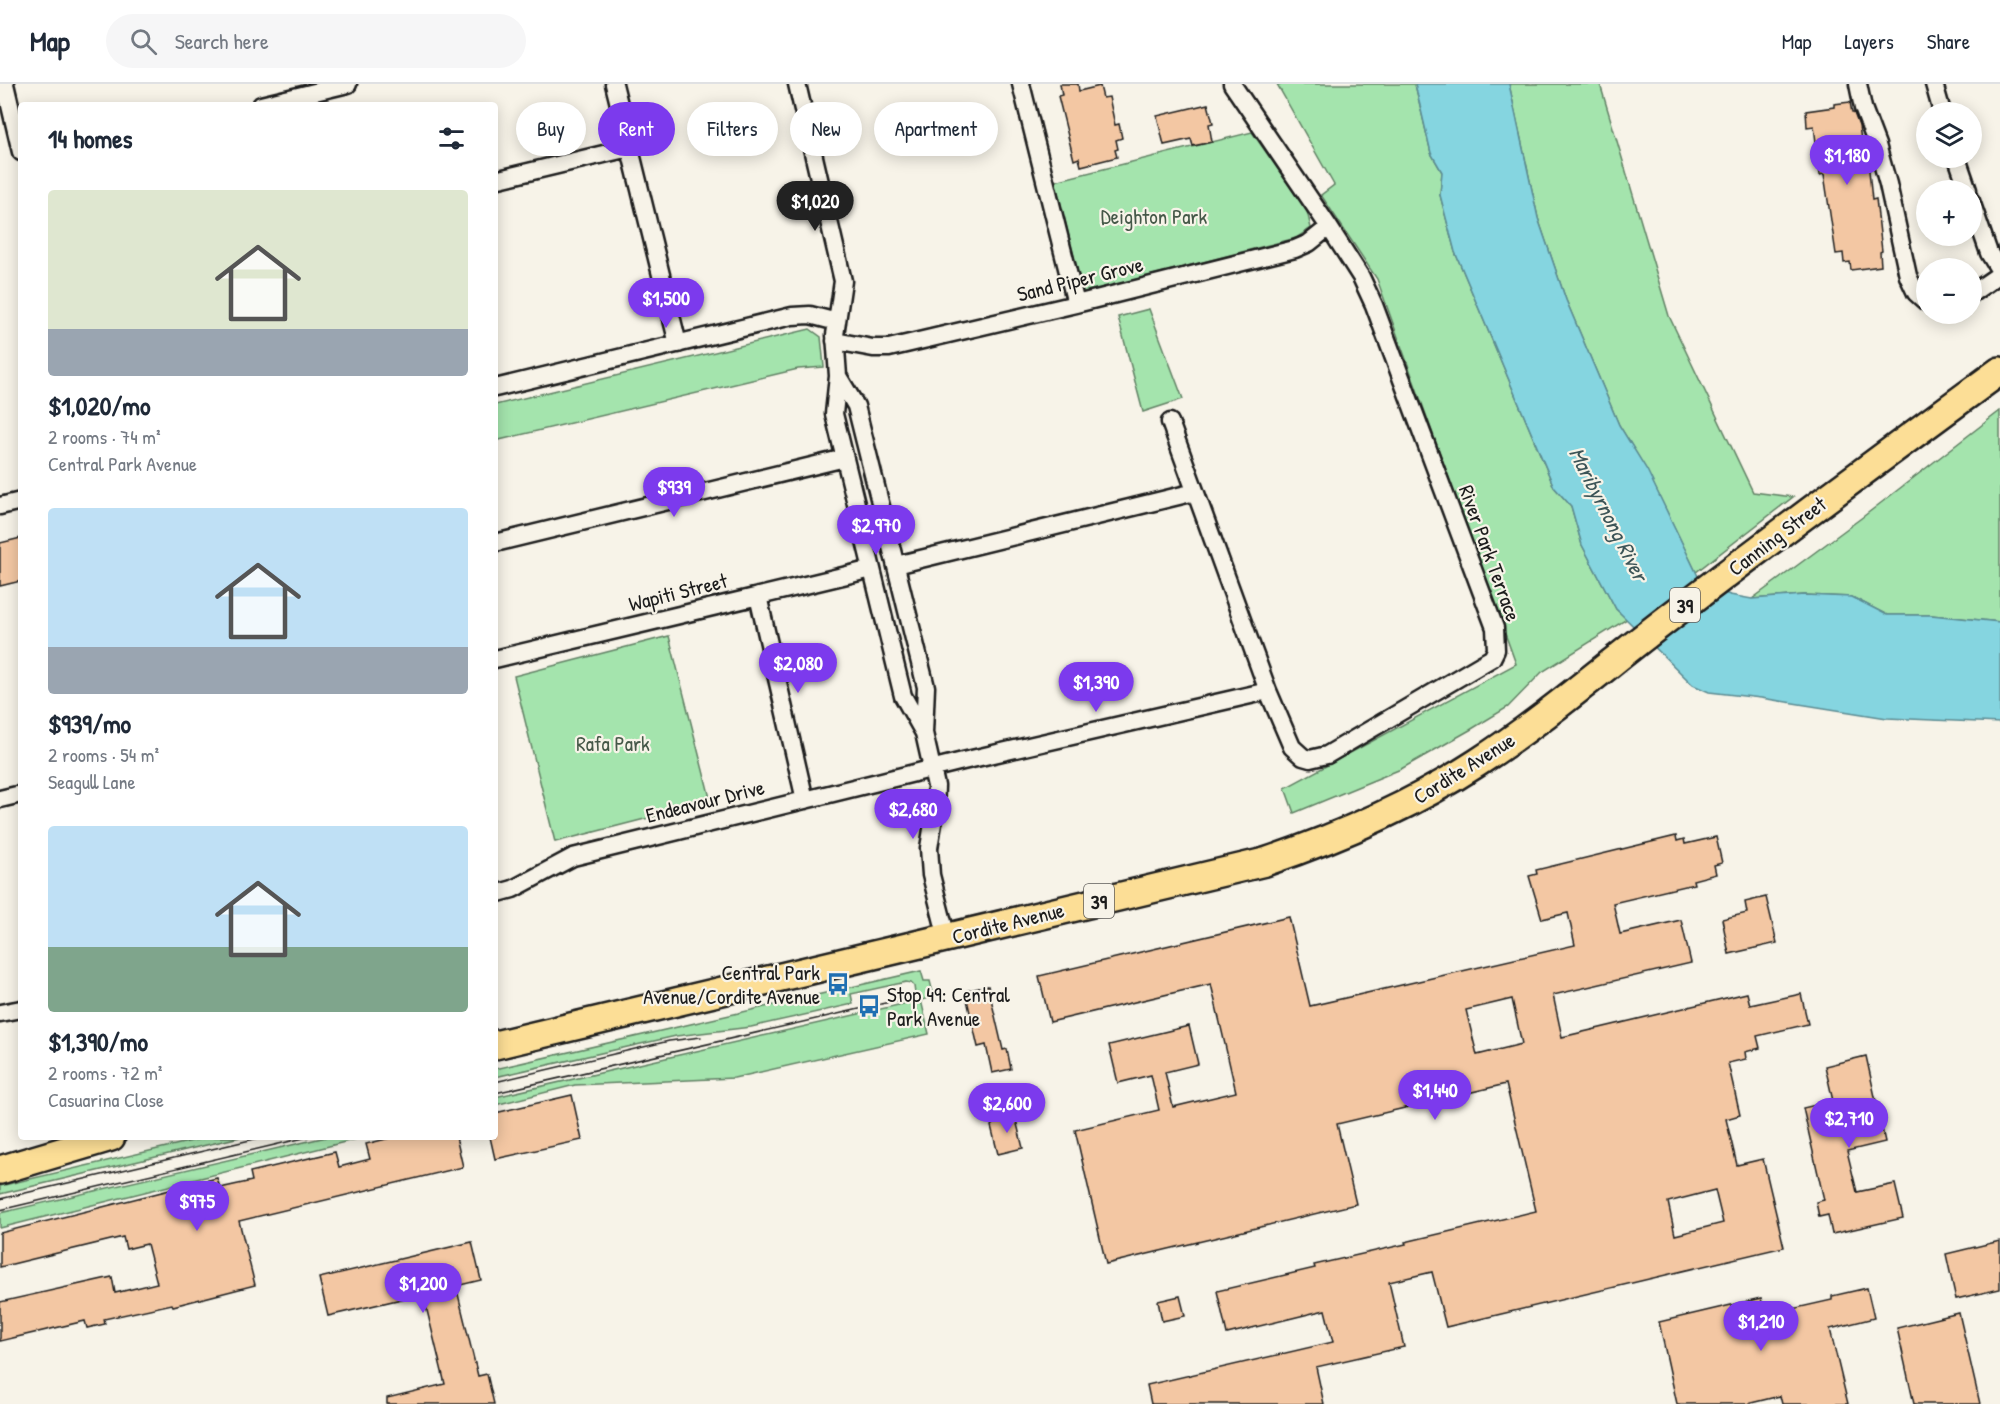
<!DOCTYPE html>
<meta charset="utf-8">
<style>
body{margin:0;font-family:"Patrick Hand",sans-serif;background:#f6f6f7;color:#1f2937;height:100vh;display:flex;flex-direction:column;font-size:22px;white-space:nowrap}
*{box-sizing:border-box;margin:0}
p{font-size:20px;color:#747a83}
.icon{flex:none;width:33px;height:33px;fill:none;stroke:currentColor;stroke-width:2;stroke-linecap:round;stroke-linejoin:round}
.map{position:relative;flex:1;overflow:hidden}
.details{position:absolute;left:18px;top:18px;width:480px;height:1038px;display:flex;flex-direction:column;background:#fff;border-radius:6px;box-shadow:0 3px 15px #0003}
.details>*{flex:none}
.banner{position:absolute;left:516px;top:18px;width:570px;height:54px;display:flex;gap:12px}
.controls{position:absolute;left:1916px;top:18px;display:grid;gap:12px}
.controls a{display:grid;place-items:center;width:66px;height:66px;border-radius:50%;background:#fff;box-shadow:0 3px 15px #0003;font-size:30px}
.price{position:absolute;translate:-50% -51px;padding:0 14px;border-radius:21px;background:#7c3aed;color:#fff;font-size:20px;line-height:39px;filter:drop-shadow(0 2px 3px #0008)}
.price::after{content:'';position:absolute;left:50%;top:36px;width:18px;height:14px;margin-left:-9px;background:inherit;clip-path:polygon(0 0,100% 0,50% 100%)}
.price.active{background:#222;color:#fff}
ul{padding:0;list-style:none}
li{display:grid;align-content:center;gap:12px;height:318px;padding:0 30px}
li span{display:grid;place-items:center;height:186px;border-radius:6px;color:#555}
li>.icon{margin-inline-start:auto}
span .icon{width:108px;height:108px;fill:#fffc;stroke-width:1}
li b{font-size:26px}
h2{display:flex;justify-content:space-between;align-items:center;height:72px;padding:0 30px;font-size:26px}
.pill{padding:0 21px;border-radius:27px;background:#fff;box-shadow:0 3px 15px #0003;font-size:21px;line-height:54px}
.pill.active{background:#7c3aed;color:#fff}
header{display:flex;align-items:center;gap:36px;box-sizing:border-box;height:84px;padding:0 30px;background:#fff;border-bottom:2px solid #e0e1e3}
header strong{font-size:28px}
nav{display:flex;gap:33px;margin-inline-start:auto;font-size:21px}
.search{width:420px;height:54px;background:#f6f6f7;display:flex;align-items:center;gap:15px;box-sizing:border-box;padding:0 21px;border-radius:33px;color:#747a83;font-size:22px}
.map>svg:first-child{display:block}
.green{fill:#a4e4ad;stroke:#608064;stroke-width:1.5}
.water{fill:#85d5e0;stroke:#5b8b92;stroke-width:1.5}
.building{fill:#f3c7a3;stroke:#1c1c1c;stroke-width:1.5;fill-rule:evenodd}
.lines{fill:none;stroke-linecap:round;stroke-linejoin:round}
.street-casing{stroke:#1c1c1c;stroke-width:21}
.primary-casing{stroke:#1c1c1c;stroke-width:32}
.street{stroke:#f7f3e8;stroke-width:16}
.primary{stroke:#fcde96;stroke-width:27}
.tram{stroke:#1c1c1c;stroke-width:1.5}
.labels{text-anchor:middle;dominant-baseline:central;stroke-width:4.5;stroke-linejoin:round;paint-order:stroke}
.shield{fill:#f7f3e8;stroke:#5e5c59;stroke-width:1.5}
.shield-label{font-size:20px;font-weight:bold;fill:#1c1c1c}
.park-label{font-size:21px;fill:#455848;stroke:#f7f3e8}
.street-label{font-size:21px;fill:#1c1c1c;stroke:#f7f3e8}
.poi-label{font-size:21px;fill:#1c1c1c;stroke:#f7f3e8;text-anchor:end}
.water-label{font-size:22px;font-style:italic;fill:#3c5457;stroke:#f7f3e8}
</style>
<header>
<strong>Map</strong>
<div class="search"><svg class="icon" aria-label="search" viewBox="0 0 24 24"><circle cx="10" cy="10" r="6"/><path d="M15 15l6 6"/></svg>Search here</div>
<nav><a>Map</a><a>Layers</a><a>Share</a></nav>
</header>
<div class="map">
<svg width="2000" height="1320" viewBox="0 0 2000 1320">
<rect width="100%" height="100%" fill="#f7f3e8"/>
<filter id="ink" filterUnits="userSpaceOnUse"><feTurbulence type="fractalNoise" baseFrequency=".0167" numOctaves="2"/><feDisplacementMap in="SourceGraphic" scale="12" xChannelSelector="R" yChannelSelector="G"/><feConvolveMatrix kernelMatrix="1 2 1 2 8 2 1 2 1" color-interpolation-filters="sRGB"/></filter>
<g filter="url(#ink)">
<path class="green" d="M 1277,0 L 1415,0 L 1431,69 L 1442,88 L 1440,111 L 1455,168 L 1554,403 L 1571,422 L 1582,461 L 1616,525 L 1627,535 L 1542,588 L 1508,623 L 1470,646 L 1401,685 L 1294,729 L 1285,704 L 1516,580 L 1377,195 L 1321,111 L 1334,101 Z
M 1509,0 L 1600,0 L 1669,232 L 1753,408 L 1793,413 L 1696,488 L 1647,387 L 1619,341 L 1566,216 L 1538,134 Z
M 1252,48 L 1307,127 L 1311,144 L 1296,154 L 1083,209 L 1055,97 Z
M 1149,225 L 1183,315 L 1143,328 L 1118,233 Z
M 810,245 L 821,253 L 824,283 L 798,285 L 495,357 L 495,321 Z
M 2000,327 L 2000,538 L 1931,531 L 1887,531 L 1852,513 L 1804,511 L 1752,515 L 1864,432 Z
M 669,552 L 711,718 L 555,758 L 514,592 Z
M 921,887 L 924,897 L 930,897 L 934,913 L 921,916 L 929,950 L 734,994 L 575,1001 L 495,1021 L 495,1013 L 916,917 L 914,902 L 911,899 L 906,898 L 851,910 L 853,920 L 751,943 L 676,952 L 495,993 L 495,985 Z
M 209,1053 L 240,1053 L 0,1110 L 0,1102 Z
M 326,1053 L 365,1053 L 0,1144 L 0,1129 Z"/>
<path class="water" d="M 1415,0 L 1509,0 L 1538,134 L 1566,216 L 1619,341 L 1647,386 L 1698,492 L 1711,504 L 1730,511 L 1752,515 L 1804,511 L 1852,513 L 1887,531 L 1931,531 L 2000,538 L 2000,639 L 1887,634 L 1761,614 L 1709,608 L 1693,601 L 1616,525 L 1582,461 L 1571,422 L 1554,403 L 1455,168 L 1440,111 L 1442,88 L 1431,69 Z"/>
<path class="building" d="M 1060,0 L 1078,0 L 1079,7 L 1100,2 L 1103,14 L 1109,13 L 1115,41 L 1119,40 L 1122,54 L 1116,56 L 1118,65 L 1115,66 L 1117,73 L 1081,82 L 1079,74 L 1074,76 L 1058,12 L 1062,11 Z
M 1850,18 L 1852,29 L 1854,29 L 1859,42 L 1864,78 L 1868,77 L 1872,116 L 1876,115 L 1882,167 L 1880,168 L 1881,182 L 1851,186 L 1850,178 L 1844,179 L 1843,169 L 1836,170 L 1824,90 L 1820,91 L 1814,42 L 1807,43 L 1806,27 L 1834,23 L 1834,20 Z
M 1208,20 L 1213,39 L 1209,40 L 1212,58 L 1193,62 L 1191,55 L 1164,61 L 1157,32 Z
M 21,454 L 21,497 L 0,502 L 0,459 Z
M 1676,752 L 1677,757 L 1684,755 L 1685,760 L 1716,753 L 1722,779 L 1714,781 L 1716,790 L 1693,796 L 1694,800 L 1613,819 L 1620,850 L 1681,836 L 1691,879 L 1553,911 L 1562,953 L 1747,909 L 1750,921 L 1801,910 L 1808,940 L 1757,952 L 1760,964 L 1745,968 L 1746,975 L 1728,979 L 1740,1031 L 1726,1035 L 1737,1081 L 1763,1075 L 1784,1163 L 1446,1243 L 1432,1188 L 1389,1198 L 1404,1263 L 1316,1283 L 1324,1320 L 1151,1320 L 1147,1301 L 1333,1258 L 1325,1226 L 1227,1250 L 1217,1207 L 1315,1184 L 1314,1181 L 1406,1160 L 1405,1158 L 1536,1127 L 1506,1000 L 1337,1040 L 1356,1120 L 1106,1180 L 1075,1046 L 1159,1026 L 1151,991 L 1118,999 L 1109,961 L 1189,942 L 1198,980 L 1165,988 L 1173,1023 L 1236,1008 L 1211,900 L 1050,938 L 1039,892 L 1289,833 L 1310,922 L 1575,861 L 1568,829 L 1542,835 L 1529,792 L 1537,790 L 1536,786 ZM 1512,915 L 1522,960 L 1477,971 L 1466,926 ZM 1715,1106 L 1723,1139 L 1675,1151 L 1668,1118 Z
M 1766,813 L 1777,859 L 1729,870 L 1722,835 L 1747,829 L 1745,818 Z
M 988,902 L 1003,966 L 1007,965 L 1011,985 L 992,989 L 986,961 L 978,963 L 965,907 Z
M 1866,972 L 1885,1058 L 1847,1067 L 1857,1108 L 1895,1100 L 1903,1134 L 1832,1150 L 1828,1131 L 1819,1133 L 1816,1118 L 1824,1116 L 1803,1024 L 1833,1017 L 1825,982 Z
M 572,1011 L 582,1056 L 495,1075 L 490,1053 L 495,1053 L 495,1029 Z
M 1014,1028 L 1023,1064 L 998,1070 L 991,1042 L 1001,1031 Z
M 394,1053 L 456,1053 L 463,1083 L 239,1137 L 255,1201 L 173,1222 L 172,1220 L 104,1235 L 105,1240 L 87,1244 L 85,1237 L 0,1257 L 0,1218 L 112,1193 L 115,1209 L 157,1199 L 147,1160 L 126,1165 L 123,1153 L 0,1183 L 0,1149 L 217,1094 L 220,1104 L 252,1097 L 250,1088 L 335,1068 L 339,1083 L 370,1075 L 366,1060 Z
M 2000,1157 L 2000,1205 L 1956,1215 L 1946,1170 Z
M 472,1158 L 481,1196 L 456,1202 L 478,1292 L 487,1290 L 494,1320 L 387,1320 L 387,1314 L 445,1300 L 423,1210 L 328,1232 L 319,1194 Z
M 1867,1204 L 1874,1234 L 1830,1245 L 1848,1320 L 1782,1320 L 1780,1312 L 1747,1320 L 1677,1320 L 1659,1238 L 1761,1214 L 1765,1231 L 1832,1216 L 1832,1212 Z
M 1180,1212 L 1185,1232 L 1162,1237 L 1158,1217 Z
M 1959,1229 L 1980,1320 L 1914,1320 L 1897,1244 Z"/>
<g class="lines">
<g class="street-casing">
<path id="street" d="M 5,0 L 21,68
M 614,0 L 678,260
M 797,0 L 843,197 L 835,251 L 838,292 L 834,330 L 903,612 L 924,649
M 1021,0 L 1076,220
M 1858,0 L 1863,24 L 1877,61 L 1888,100 L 1908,192 L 1916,209 L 1926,218
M 1934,0 L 1942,28
M 261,21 L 348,0
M 1957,74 L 1968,106
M 495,96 L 629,64
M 1971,117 L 1989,169 L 2000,187
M 1971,210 L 2000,190
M 835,257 L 873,264 L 889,264 L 1076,220 L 1295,165 L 1309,159 L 1329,143
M 838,292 L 856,322 L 926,603 L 924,649 L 936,702 L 935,727 L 929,764 L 931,791 L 947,854
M 495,304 L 792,232 L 810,231 L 837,238
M 1170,338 L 1268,607 L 1292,663 L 1303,673 L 1310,675 L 1327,671 L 1492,574 L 1496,566 L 1495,544 L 1374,221 L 1361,193 L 1329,143 L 1232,0
M 0,422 L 21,417
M 495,459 L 845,374
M 896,481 L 1195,408
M 758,512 L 805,716
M 495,575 L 872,485
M 0,715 L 21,710
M 495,810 L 513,805 L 573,773 L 963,677 L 1268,607
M 0,929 L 21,925"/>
</g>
<g class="primary-casing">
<path id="primary" d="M 495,961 L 1265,778 C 1339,753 1411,722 1477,679 C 1551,631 1617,572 1687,520 C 1790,441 1895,364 2000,287
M 0,1086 L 111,1053"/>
</g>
<use href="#street" class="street"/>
<use href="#primary" class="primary"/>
<path class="tram" d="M 495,998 L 669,957 L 701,953
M 495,1009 L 907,914
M 0,1115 L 263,1053
M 0,1126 L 308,1053"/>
</g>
</g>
<defs>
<g id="bus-bare" transform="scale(1.8)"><path d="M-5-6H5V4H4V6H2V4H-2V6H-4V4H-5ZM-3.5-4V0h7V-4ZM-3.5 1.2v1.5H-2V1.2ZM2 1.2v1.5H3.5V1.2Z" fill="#1f6fb2" stroke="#f7f3e8" stroke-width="2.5" paint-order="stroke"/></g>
</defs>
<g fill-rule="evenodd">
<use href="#bus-bare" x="838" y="900"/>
<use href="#bus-bare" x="869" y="922"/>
</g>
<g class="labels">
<g class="shield">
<rect x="1670" y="504" width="30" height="34" rx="4.5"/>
<rect x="1084" y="800" width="30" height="34" rx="4.5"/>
</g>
<g class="shield-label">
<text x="1685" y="521">39</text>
<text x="1099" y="817">39</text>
</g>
<g class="park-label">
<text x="1154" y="132">Deighton Park</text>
<text x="613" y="659">Rafa Park</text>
</g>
<g class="street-label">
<text transform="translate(1080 195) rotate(-14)">Sand Piper Grove</text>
<text transform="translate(1777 452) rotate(-37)">Canning Street</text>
<text transform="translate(1490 469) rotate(70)">River Park Terrace</text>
<text transform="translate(678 508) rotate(-14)">Wapiti Street</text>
<text transform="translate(1464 684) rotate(-32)">Cordite Avenue</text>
<text transform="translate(705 717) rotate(-14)">Endeavour Drive</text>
<text transform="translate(1008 839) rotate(-14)">Cordite Avenue</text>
</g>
<g class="poi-label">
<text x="820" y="888">Central Park<tspan x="820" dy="24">Avenue/Cordite Avenue</tspan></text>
<text x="887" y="910" text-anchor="start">Stop 49: Central<tspan x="887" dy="24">Park Avenue</tspan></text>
</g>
<g class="water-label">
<text transform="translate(1609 430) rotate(63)">Maribyrnong River</text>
</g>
</g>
</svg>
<div class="controls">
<a><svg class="icon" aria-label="layers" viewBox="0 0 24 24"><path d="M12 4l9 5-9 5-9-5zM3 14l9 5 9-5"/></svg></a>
<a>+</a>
<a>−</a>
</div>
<b class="price" style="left:1847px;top:102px">$1,180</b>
<b class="price active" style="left:815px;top:148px">$1,020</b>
<b class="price" style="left:666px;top:245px">$1,500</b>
<b class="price" style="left:674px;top:434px">$939</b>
<b class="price" style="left:876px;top:472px">$2,970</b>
<b class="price" style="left:798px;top:610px">$2,080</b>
<b class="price" style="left:1096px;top:629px">$1,390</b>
<b class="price" style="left:913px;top:756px">$2,680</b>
<b class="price" style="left:1435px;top:1037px">$1,440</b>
<b class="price" style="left:1007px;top:1050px">$2,600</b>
<b class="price" style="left:1849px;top:1065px">$2,710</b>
<b class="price" style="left:197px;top:1148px">$975</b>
<b class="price" style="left:423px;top:1230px">$1,200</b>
<b class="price" style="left:1761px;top:1268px">$1,210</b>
<div class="banner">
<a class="pill">Buy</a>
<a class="pill active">Rent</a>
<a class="pill">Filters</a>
<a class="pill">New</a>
<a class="pill">Apartment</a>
</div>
<section class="details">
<h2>14 homes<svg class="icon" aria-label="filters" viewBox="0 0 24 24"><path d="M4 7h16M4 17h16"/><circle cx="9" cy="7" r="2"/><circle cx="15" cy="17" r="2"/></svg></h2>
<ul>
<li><span style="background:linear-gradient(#dfe7d0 75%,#9aa5b1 0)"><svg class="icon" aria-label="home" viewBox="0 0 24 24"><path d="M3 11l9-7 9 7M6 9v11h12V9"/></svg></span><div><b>$1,020/mo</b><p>2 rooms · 74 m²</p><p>Central Park Avenue</p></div></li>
<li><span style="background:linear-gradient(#bfe0f5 75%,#9aa5b1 0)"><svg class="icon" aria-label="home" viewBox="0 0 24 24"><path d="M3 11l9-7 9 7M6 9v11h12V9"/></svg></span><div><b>$939/mo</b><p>2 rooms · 54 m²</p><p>Seagull Lane</p></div></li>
<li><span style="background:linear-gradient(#bfe0f5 65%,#7fa58c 0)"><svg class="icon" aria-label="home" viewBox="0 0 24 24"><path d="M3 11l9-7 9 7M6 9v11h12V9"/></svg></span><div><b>$1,390/mo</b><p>2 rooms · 72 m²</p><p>Casuarina Close</p></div></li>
</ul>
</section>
</div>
